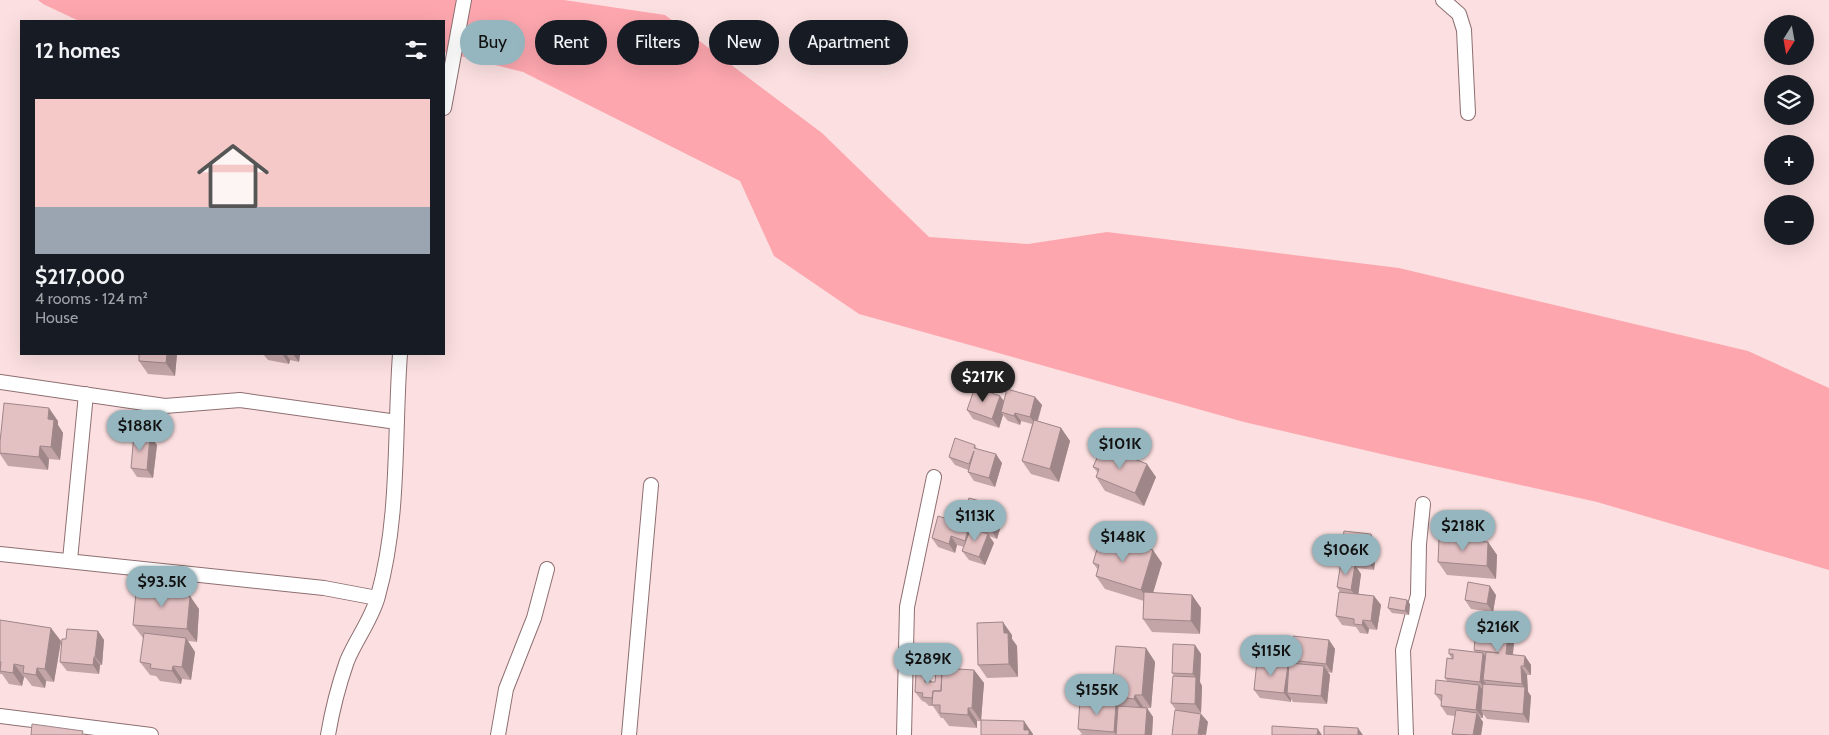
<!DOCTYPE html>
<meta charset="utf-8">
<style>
body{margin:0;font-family:Cabin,sans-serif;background:#242831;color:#f1f3f6;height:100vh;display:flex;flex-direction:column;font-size:19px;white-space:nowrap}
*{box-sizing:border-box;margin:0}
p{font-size:16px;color:#9ea1a6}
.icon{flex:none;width:28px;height:28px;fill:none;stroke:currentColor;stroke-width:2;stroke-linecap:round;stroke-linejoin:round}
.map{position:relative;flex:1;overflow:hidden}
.panel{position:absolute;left:20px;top:20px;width:425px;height:335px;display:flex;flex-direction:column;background:#171b24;border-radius:0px;box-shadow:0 5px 20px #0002}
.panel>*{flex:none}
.guide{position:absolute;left:460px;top:20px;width:475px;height:45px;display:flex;gap:10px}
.needle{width:32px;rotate:191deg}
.fabs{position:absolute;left:1764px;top:15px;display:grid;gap:10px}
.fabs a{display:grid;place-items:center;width:50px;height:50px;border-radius:50%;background:#171b24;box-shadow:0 5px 20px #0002;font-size:25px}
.price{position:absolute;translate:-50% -42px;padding:0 11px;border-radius:18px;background:#96b6bf;color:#111;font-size:16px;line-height:32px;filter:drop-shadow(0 1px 2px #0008)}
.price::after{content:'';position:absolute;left:50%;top:30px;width:15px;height:11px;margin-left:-8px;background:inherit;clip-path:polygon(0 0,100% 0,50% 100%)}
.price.on{background:#222;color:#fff}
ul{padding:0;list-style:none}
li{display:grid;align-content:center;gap:10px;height:265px;padding:0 15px}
li span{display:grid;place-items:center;height:155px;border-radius:0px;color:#555}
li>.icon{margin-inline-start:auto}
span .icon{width:90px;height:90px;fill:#fffc;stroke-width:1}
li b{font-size:21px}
h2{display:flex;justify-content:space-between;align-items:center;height:60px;padding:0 15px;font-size:21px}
.pill{padding:0 18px;border-radius:22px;background:#171b24;box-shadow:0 5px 20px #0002;font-size:18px;line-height:45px}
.pill.on{background:#96b6bf;color:#111}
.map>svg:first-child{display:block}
.green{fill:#fda6ae}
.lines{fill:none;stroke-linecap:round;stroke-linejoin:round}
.street-casing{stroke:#8e6f71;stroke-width:16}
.street{stroke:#fff;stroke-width:14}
.wall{fill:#c3a5a7}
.shaded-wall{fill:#9f8688}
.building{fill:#e3c0c2;stroke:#9f8688}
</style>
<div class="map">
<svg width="1829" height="735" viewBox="0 0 1829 735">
<rect width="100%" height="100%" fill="#fce0e1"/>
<path class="green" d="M 38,0 L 564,0 L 665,15 L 822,133 L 929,237 L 1028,244 L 1107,232 L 1399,268 L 1748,351 L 1829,388 L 1829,570 L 1597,502 L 1394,457 L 1244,422 L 859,314 L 774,256 L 740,181 L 523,72 L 444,52 L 444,21 L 79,21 L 43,4 Z"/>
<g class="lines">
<g class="street-casing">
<path id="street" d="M 1443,0 L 1459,14 L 1464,30 L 1468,113
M 444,108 L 464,0
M 0,382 L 165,406 L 240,400 L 397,422
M 0,554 L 324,588 L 377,598
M 70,560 L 86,394
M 0,716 L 151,735
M 328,735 C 332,711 339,684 347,661 C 356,639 372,619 378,596 C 400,517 394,435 400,354
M 498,735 L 506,689 L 534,618 L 547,569
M 629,735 L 651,485
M 904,735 L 907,607 L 934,477
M 1406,735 L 1403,650 L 1418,595 L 1419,544 L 1423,504"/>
</g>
<use href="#street" class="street"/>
</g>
<path class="wall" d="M 138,354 L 177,354 L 175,376 L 148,374 L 139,361 L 139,356 Z
M 263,354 L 300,354 L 299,362 L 290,360 L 289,364 L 268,360 Z
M 1000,396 L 1004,401 L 1035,397 L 1042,405 L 1038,421 L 1061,428 L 1070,441 L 1059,482 L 1031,474 L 1022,461 L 1032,424 L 1021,421 L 1020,425 L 1008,421 L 1003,415 L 999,428 L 973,419 L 967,410 Z
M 58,421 L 58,425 L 63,433 L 60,460 L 49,459 L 48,470 L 8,466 L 0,454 L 0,442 Z
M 150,436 L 157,445 L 153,478 L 137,477 L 131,468 Z
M 975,445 L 977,449 L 1002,463 L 995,487 L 974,481 L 968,472 L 968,470 L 955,465 L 949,457 Z
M 1093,467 L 1156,477 L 1144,506 L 1105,491 L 1096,477 L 1098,473 Z
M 1004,515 L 997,539 L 989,536 L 994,543 L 985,565 L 969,560 L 962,551 L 964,547 L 957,545 L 955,553 L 938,547 L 932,538 L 964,524 L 962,521 Z
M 1488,542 L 1497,555 L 1496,579 L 1447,575 L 1438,562 Z
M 1377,543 L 1374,570 L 1357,568 L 1361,574 L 1358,594 L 1374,596 L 1381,605 L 1377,630 L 1369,629 L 1368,634 L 1360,633 L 1356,627 L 1342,625 L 1336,616 L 1340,592 L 1337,587 L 1344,563 L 1340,557 Z
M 1093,563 L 1162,563 L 1153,593 L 1192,595 L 1201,608 L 1200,634 L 1152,632 L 1143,619 L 1144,601 L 1105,589 L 1096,576 L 1098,570 Z
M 178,586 L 185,596 L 199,609 L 197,642 L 188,641 L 195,652 L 191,680 L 182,679 L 181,684 L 160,681 L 156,676 L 150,675 L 140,662 L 144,638 L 143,638 L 133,625 L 147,593 Z
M 1496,595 L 1493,612 L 1471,609 L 1465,600 Z
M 1407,600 L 1410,604 L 1409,615 L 1392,613 L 1388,608 Z
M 0,620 L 61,641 L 54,682 L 46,681 L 45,688 L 32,686 L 26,678 L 24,677 L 22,686 L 9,684 L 2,674 L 0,674 Z
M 98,631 L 104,640 L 102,665 L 100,665 L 99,674 L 67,671 L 60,662 L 66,639 Z
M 1515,631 L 1513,655 L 1525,656 L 1531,665 L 1531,675 L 1527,675 L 1528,693 L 1531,696 L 1529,723 L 1487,719 L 1483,714 L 1483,718 L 1480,718 L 1483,722 L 1481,735 L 1452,735 L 1455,716 L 1447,715 L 1441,706 L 1442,703 L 1435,694 L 1447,681 L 1445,678 L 1452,659 L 1449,654 L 1475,652 L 1474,650 Z
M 1012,635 L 1012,639 L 1017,646 L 1018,677 L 987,678 L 978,665 Z
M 1329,640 L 1335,649 L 1332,673 L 1328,672 L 1330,675 L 1327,704 L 1293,702 L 1291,699 L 1291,702 L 1260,698 L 1254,690 L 1288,665 L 1289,667 L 1293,664 L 1290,660 Z
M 1195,645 L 1201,654 L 1200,682 L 1202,686 L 1201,713 L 1196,713 L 1201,714 L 1208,722 L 1176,710 L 1171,703 L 1174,676 L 1172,673 Z
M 1146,648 L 1155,662 L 1151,708 L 1147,708 L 1153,717 L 1152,735 L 1079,735 L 1082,734 L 1078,729 L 1116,704 L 1118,707 L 1118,706 L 1111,696 Z
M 974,670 L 984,683 L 981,720 L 1033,734 L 1033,735 L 981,735 L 981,721 L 977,721 L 977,728 L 949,726 L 943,718 L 941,718 L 933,706 L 929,706 L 925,702 L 922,701 L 915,692 L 932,682 L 935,682 L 942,672 Z"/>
<path class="shaded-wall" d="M 167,354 L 177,354 L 175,376 L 166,363 Z
M 283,354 L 286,354 L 290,360 L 289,364 L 283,355 Z
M 293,354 L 300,354 L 299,362 Z
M 1000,396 L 1007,405 L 1001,412 L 1003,415 L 999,428 L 992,419 Z
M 1035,397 L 1042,405 L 1036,425 L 1030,417 Z
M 49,408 L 58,421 L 58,425 L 63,433 L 60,460 L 51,447 L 48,419 Z
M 1015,413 L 1021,421 L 1020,425 L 1014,416 Z
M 1061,428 L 1070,441 L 1059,482 L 1050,469 Z
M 150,436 L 157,445 L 153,478 L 147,470 Z
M 40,446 L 49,459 L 48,470 L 39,457 Z
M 996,454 L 1002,463 L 995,487 L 989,478 Z
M 1147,464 L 1156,477 L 1144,506 L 1135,493 Z
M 998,506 L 1004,515 L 997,539 L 991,530 Z
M 969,526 L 975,534 L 971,549 L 965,541 Z
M 988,534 L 994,543 L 985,565 L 979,557 Z
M 1371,534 L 1377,543 L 1374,570 L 1368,561 Z
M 951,536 L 957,545 L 955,553 L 949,544 Z
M 1488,542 L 1497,555 L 1496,579 L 1487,566 Z
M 1153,550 L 1162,563 L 1150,603 L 1141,590 Z
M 1355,565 L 1361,574 L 1358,598 L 1351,590 Z
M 178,586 L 187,599 L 177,595 Z
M 1490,586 L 1496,595 L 1493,612 L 1487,604 Z
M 1192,595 L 1201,608 L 1200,634 L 1191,621 Z
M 190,596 L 199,609 L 197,642 L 187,629 Z
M 1374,596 L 1381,605 L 1377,630 L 1371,621 Z
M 1407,600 L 1410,604 L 1409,615 L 1405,611 Z
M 1363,620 L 1369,629 L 1368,634 L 1362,625 Z
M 1003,622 L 1012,635 L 1012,639 L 1017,646 L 1018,677 L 1009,664 L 1004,633 Z
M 1509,622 L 1515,631 L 1512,663 L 1506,654 Z
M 51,628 L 61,641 L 54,682 L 45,669 Z
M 98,631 L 104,640 L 102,665 L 95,657 Z
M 186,638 L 195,652 L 191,680 L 182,667 Z
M 1329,640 L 1335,649 L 1332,673 L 1326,664 Z
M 1195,645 L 1201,654 L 1200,682 L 1202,686 L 1201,713 L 1195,704 L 1196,678 L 1193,674 Z
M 1146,648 L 1155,662 L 1151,708 L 1142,695 Z
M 1483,653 L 1489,662 L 1483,680 L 1487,685 L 1486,691 L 1480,682 Z
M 1525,656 L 1531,665 L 1531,675 L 1524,666 Z
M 94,657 L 100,665 L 99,674 L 93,665 Z
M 14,664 L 24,677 L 22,686 L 13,673 Z
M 1288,665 L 1294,674 L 1287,693 L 1291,699 L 1291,702 L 1284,693 Z
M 173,666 L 182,679 L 181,684 L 172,671 Z
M 1324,666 L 1330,675 L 1327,704 L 1321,696 Z
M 1521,666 L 1527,675 L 1528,693 L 1522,684 Z
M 37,668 L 46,681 L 45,688 L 36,675 Z
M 974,670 L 984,683 L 981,721 L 972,708 Z
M 925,673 L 932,682 L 925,682 Z
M 1479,685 L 1485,693 L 1481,710 L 1483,714 L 1483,718 L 1476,710 Z
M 1525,687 L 1531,696 L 1529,723 L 1523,714 Z
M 1135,695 L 1144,708 L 1143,712 L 1134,699 Z
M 1116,704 L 1122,713 L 1117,735 L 1114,732 Z
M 968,708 L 977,721 L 977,728 L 968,715 Z
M 1147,708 L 1153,717 L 1152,735 L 1145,735 Z
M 1477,713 L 1483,722 L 1481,735 L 1473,735 Z
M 1201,714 L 1208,722 L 1206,735 L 1198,734 Z
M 1024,721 L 1033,734 L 1033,735 L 1027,735 L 1024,730 Z
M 1358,728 L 1363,735 L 1358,735 Z
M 1318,729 L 1322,735 L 1317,735 Z"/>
<path class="building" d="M 139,354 L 167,354 L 166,363 L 139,361 Z
M 975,387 L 1000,396 L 992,419 L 967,410 Z
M 1007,389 L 1035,397 L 1030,417 L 1015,413 L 1014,416 L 1001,412 Z
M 4,403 L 49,408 L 48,419 L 54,420 L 51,447 L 40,446 L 39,457 L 0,453 L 0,442 Z
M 1034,420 L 1061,428 L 1050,469 L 1022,461 Z
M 134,434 L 150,436 L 147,470 L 131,468 Z
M 955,438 L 975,445 L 974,448 L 996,454 L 989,478 L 968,472 L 974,451 L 969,464 L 949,457 Z
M 1109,449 L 1147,464 L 1135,493 L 1096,477 L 1099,469 L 1093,467 L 1100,451 L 1107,454 Z
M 969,498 L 998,506 L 991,530 L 962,521 Z
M 938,516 L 969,526 L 965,541 L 951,536 L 949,544 L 932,538 Z
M 971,528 L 988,534 L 979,557 L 962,551 Z
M 1344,531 L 1371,534 L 1368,561 L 1340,557 Z
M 1112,537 L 1153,550 L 1141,590 L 1096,576 L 1099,565 L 1093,563 L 1099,542 L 1109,546 Z
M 1439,539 L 1488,542 L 1487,566 L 1438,562 Z
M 1341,562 L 1355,565 L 1351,590 L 1337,587 Z
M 1468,582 L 1490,586 L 1487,604 L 1465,600 Z
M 148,584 L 178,586 L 177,595 L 190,596 L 187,629 L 133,625 L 136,592 L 147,593 Z
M 1144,592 L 1192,595 L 1191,621 L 1143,619 Z
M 1339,592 L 1374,596 L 1371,621 L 1363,620 L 1362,625 L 1354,624 L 1354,619 L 1336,616 Z
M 1390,597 L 1407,600 L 1405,611 L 1388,608 Z
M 1477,619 L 1509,622 L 1506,654 L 1525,656 L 1524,666 L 1521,666 L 1522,684 L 1483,680 L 1486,652 L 1499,653 L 1474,650 Z
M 0,620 L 51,628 L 45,669 L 37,668 L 36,675 L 23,673 L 24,666 L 14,664 L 13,673 L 0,671 L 1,662 L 0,662 Z
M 1003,622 L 1004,633 L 1008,633 L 1009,664 L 978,665 L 977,623 Z
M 67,629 L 98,631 L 95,657 L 94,657 L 93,665 L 60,662 L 62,639 L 66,639 Z
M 144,633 L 186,638 L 182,667 L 173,666 L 172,671 L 150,668 L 151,664 L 140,662 Z
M 1293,636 L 1329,640 L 1326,664 L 1290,660 Z
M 1173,644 L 1195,645 L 1193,674 L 1172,673 Z
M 1116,646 L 1146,648 L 1142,695 L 1135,695 L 1134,699 L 1111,696 Z
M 1449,649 L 1483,653 L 1480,682 L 1445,678 L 1447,658 L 1453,659 L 1453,654 L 1449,654 Z
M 1257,661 L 1288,665 L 1284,693 L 1254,690 Z
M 1289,663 L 1324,666 L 1321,696 L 1287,693 Z
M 942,668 L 974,670 L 972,708 L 968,708 L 968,715 L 940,713 L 940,705 L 932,705 L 933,691 L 941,691 Z
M 936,671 L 942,672 L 941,691 L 933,691 L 932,698 L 922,697 L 923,693 L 915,692 L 916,673 L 925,673 L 925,682 L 935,682 Z
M 1173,676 L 1196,677 L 1195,704 L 1171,703 Z
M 1436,680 L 1479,685 L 1476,710 L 1441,706 L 1442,695 L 1435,694 Z
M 1483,684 L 1525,687 L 1523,714 L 1481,710 Z
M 1080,701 L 1116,704 L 1114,732 L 1078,729 Z
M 1118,706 L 1147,708 L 1145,735 L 1116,735 Z
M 1175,710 L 1201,714 L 1198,734 L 1203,735 L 1172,735 Z
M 1456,710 L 1477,713 L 1473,735 L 1452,734 Z
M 981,720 L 1024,721 L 1024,730 L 1029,730 L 1029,735 L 981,735 Z
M 32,724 L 83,731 L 82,735 L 31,735 Z
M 1272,726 L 1318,729 L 1317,735 L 1272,735 Z
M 1324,726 L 1358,728 L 1358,735 L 1324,735 Z"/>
</svg>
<div class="fabs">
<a><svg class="needle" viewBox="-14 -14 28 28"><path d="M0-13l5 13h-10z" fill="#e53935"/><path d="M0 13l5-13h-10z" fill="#9ea1a6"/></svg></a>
<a><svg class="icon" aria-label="layers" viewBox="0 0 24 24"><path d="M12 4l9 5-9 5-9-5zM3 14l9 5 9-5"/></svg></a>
<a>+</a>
<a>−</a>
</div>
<b class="price on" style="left:983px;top:403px">$217K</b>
<b class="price" style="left:140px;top:452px">$188K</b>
<b class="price" style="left:1120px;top:470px">$101K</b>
<b class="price" style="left:975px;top:542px">$113K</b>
<b class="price" style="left:1463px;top:552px">$218K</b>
<b class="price" style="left:1123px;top:563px">$148K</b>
<b class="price" style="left:1346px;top:576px">$106K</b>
<b class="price" style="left:162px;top:608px">$93.5K</b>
<b class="price" style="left:1498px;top:653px">$216K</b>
<b class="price" style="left:1271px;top:677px">$115K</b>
<b class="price" style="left:928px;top:685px">$289K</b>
<b class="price" style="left:1097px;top:716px">$155K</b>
<div class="guide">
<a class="pill on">Buy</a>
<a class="pill">Rent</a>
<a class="pill">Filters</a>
<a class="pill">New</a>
<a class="pill">Apartment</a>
</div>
<section class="panel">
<h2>12 homes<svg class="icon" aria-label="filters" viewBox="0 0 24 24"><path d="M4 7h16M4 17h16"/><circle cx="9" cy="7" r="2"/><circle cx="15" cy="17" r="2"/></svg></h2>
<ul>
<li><span style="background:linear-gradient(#f6c9c9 70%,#9aa5b1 0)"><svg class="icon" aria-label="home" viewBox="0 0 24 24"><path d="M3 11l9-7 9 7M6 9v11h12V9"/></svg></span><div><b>$217,000</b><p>4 rooms · 124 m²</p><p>House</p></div></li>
</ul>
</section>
</div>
